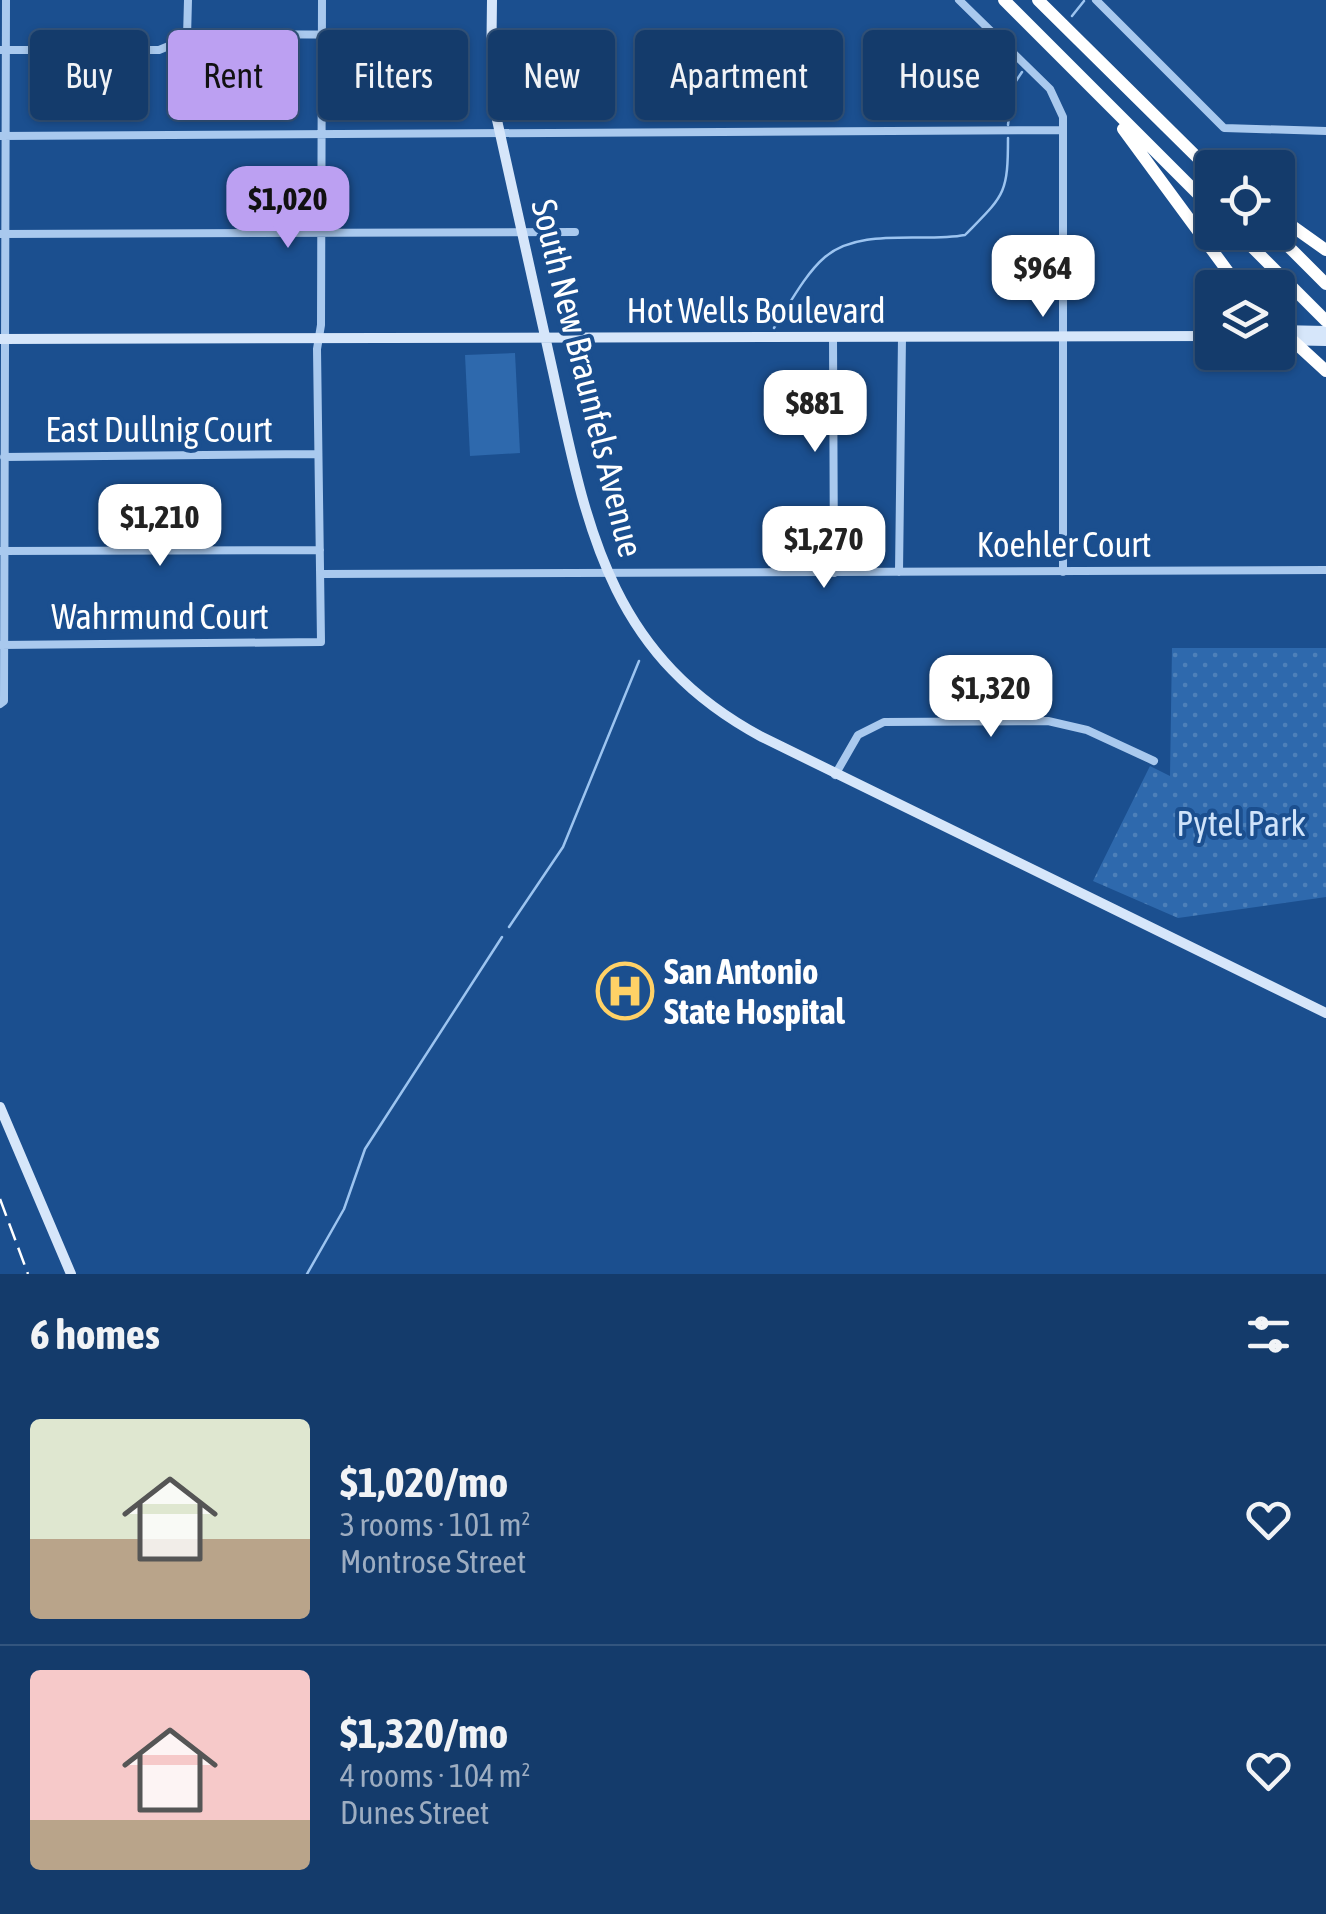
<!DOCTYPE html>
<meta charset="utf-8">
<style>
body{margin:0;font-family:"Asap Condensed",sans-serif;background:#1d4271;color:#f1f3f6;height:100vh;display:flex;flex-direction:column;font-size:38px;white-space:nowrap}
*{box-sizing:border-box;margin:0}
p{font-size:32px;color:#9dadc1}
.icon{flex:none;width:55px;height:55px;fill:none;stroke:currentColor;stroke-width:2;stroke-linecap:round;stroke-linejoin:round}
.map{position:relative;height:1274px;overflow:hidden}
.drawer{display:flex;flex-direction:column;background:#143b6b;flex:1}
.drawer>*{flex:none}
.banner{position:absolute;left:30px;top:30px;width:1268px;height:90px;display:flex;gap:20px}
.fabs{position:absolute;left:1195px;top:150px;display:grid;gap:20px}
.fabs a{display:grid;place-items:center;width:100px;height:100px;border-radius:10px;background:#143b6b;box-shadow:0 2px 8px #0004,0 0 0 2px #33557e;font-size:50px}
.price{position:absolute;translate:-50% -85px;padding:0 22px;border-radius:20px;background:#fff;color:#222;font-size:32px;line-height:65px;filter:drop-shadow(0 2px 5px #0008)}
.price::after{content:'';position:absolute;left:50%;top:60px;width:30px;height:22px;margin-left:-15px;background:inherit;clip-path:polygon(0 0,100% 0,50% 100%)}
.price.on{background:#bca0f2;color:#111}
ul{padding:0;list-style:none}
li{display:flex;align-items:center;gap:30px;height:250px;padding:0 30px}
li+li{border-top:2px solid #33557e}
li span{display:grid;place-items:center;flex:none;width:280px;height:200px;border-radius:10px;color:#555}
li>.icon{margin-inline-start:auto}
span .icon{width:120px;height:120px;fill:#fffc;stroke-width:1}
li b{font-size:42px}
h2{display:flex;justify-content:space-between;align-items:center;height:120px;padding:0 30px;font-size:42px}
.tag{padding:0 35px;border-radius:10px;background:#143b6b;box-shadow:0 2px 8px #0004,0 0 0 2px #33557e;font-size:35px;line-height:90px}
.tag.on{background:#bca0f2;color:#111}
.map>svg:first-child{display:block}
.park{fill:url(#park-dots)}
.pitch{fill:#2e69ad}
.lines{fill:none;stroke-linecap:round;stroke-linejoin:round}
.stream{stroke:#9cc4f0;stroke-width:2.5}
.street{stroke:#a9c9ee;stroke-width:8}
.secondary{stroke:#d6e6fa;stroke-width:10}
.highway{stroke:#fff;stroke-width:12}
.rail{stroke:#fff;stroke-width:2.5;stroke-dasharray:18 8;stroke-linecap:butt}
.labels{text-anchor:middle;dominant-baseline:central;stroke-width:8;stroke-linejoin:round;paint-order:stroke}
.street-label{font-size:35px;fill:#fff;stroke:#1b4f8f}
.park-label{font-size:35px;fill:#cfe3fa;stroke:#1b4f8f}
.poi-label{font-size:35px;font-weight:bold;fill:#fff;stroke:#1b4f8f;text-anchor:start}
</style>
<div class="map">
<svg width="1326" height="1274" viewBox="0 0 1326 1274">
<defs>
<pattern id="park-dots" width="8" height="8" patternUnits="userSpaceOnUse" patternTransform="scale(2.5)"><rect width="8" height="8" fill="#2e69ad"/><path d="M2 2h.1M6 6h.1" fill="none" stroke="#4d80b9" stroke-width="1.8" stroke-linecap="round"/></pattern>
</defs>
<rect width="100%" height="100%" fill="#1b4f8f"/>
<path class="park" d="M 1172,648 L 1326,648 L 1326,897 L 1178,918 L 1093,881 L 1150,766 L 1170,776 Z"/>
<path class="pitch" d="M 515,353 L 520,453 L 470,456 L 465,355 Z"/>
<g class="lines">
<path class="stream" d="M 1072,16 L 1084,1
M 1008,125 L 1012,87 L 1022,72
M 774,328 C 789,305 805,274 825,257 C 861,227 922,243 965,235 C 1004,195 1008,195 1008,138
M 509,927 L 563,847 L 639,661
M 307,1274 L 344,1209 L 365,1149 L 502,937"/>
<path class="street" d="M 959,0 L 1050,89 L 1063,117 L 1063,572
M 1096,0 L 1224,128 L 1326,131
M 187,37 L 188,0
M 0,50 L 159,50 L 198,34 L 420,35
M 0,136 L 1062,130
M 0,234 L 575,232
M 833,337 L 834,573
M 4,457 L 318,454
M 0,551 L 320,550
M 899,572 L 902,337
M 321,574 L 1326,570
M 0,645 L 321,642 L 317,349 L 321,325 L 322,0
M 0,704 L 4,701 L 6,0
M 835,775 L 858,735 L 884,722 L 1048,721 L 1087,730 L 1154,761"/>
<path class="secondary" d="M 492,0 L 491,79 L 497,120 C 516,204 535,288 553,372 C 587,528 609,655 762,737 L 1326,1013
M 1278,330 L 1326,331
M 0,339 L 1212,336
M 1278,340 L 1326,341
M 0,1107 L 71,1274"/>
<path class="highway" d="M 1004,0 L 1212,208
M 1038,0 L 1212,172
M 1123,129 L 1240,288
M 1278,216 L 1326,250
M 1237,232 L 1326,321
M 1274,232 L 1326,284
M 1278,327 L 1326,371"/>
<path class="rail" d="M 0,1199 L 28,1274"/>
</g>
<defs>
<g id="hospital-ring" transform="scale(2.875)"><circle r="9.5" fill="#1b4f8f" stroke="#ffd166" stroke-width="1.5"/><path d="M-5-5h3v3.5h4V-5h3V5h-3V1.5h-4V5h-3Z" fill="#ffd166"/></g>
</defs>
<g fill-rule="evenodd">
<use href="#hospital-ring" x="625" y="991"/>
</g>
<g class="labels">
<g class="street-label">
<text x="756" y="310">Hot Wells Boulevard</text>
<text transform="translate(588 378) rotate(76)">South New Braunfels Avenue</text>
<text x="159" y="429">East Dullnig Court</text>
<text x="1064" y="544">Koehler Court</text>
<text x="160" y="616">Wahrmund Court</text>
</g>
<g class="park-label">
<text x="1241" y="823">Pytel Park</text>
</g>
<g class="poi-label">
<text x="664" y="971">San Antonio<tspan x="664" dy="40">State Hospital</tspan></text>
</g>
</g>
</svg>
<div class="fabs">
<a><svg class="icon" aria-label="locate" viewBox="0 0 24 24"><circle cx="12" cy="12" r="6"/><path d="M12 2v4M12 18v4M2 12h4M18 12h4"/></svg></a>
<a><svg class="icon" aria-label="layers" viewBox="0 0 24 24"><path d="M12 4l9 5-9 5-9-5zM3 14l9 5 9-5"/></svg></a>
</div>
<b class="price on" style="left:288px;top:251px">$1,020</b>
<b class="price" style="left:1043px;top:320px">$964</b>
<b class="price" style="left:815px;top:455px">$881</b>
<b class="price" style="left:160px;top:569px">$1,210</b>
<b class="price" style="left:824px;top:591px">$1,270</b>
<b class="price" style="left:991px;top:740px">$1,320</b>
<div class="banner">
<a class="tag">Buy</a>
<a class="tag on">Rent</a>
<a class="tag">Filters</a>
<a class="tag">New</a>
<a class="tag">Apartment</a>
<a class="tag">House</a>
</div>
</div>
<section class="drawer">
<h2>6 homes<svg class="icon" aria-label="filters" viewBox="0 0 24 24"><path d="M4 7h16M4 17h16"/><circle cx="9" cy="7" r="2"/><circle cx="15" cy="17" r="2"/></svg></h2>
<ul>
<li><span style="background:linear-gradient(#dfe7d0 60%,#b9a48a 0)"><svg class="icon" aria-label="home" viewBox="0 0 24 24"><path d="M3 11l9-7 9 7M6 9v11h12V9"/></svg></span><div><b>$1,020/mo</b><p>3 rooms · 101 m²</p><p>Montrose Street</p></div><svg class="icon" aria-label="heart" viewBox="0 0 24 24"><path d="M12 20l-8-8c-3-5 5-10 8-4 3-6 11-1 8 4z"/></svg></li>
<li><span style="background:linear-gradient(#f6c9c9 75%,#b9a48a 0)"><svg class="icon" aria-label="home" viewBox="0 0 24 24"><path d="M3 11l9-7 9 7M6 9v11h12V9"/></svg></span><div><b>$1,320/mo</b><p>4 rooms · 104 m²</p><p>Dunes Street</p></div><svg class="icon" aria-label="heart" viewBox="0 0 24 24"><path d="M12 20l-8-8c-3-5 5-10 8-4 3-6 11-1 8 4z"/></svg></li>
</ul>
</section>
